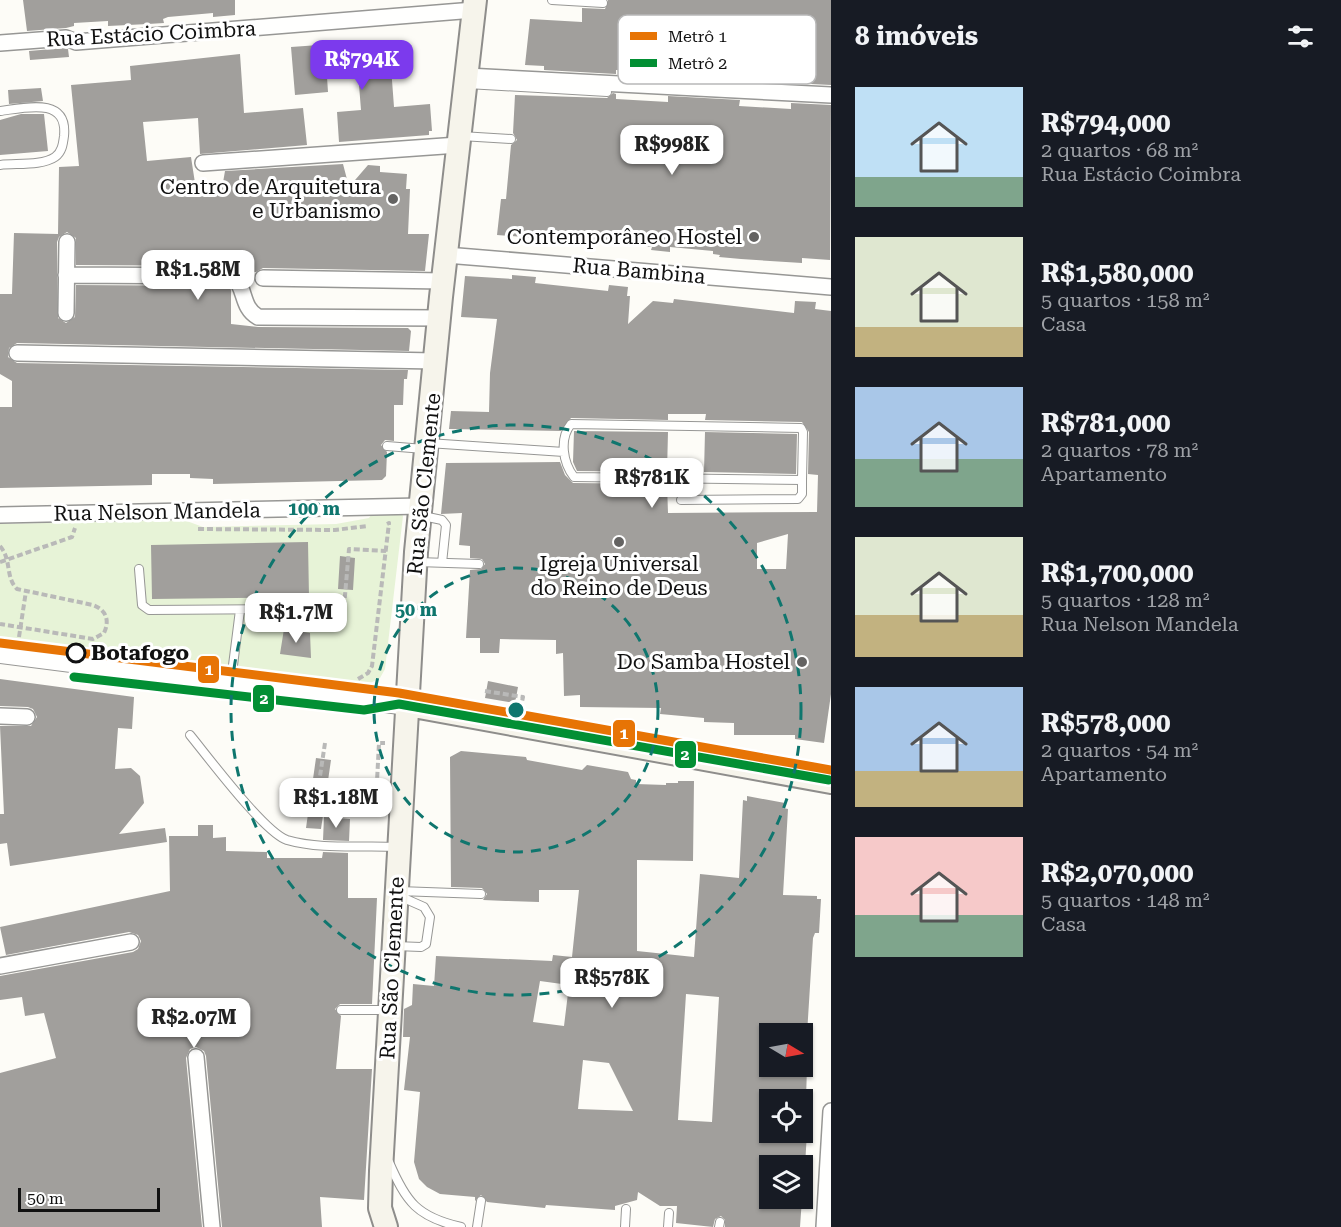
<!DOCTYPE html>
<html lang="pt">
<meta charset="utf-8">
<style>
body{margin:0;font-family:"Roboto Serif",serif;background:#20242c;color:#f1f3f6;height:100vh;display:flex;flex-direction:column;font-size:22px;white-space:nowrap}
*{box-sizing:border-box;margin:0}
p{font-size:20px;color:#9ea1a6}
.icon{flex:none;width:33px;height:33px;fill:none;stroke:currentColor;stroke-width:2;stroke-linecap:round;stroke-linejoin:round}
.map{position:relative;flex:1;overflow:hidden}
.sheet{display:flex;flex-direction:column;background:#171b24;width:510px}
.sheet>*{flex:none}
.needle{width:39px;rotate:100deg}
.buttons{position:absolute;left:759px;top:1023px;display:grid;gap:12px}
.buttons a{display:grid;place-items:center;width:54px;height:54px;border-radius:0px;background:#171b24;box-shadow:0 2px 4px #0004;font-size:30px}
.scale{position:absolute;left:18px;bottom:15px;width:142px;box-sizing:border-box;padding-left:6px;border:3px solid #111;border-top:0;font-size:16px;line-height:21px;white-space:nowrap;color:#111;-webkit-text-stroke:4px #fff;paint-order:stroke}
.price{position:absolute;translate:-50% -51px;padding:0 14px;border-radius:12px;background:#fff;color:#222;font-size:20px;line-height:39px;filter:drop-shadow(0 2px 3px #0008)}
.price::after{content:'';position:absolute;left:50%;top:36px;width:18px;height:14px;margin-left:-9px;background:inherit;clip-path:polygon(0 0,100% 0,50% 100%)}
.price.on{background:#7c3aed;color:#fff}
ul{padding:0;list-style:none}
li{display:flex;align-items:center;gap:18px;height:150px;padding:0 24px}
li span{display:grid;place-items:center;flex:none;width:168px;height:120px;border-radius:0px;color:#555}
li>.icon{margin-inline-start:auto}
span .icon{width:72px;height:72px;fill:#fffc;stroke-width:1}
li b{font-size:26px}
h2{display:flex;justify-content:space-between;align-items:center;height:72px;padding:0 24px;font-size:26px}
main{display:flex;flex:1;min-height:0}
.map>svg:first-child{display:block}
.green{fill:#e7f3d7}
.building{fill:#a19f9c;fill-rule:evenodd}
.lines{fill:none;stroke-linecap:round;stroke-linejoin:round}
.service-casing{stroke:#979795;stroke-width:10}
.minor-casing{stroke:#979795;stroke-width:18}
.tertiary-casing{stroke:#979795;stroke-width:22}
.secondary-casing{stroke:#8e8d8b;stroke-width:26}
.path{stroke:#b9b9b8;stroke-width:4;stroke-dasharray:6 3;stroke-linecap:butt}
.service{stroke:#fffffe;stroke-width:8}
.minor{stroke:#fffffe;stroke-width:15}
.tertiary{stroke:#fffffe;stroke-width:20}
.secondary{stroke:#f6f4eb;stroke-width:22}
.metro-1-casing{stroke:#fff;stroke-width:14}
.metro-2-casing{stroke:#fff;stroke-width:14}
.metro-1{stroke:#e77405;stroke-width:9}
.metro-2{stroke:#028f34;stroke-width:9}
.ring{fill:none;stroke:#0f766e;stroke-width:3;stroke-dasharray:10 8}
.poi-dot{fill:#646362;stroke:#fff;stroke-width:2}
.stop-dot{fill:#fff;stroke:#111;stroke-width:3}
.labels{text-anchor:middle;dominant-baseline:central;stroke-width:6;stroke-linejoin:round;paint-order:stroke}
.street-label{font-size:21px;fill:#111;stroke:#fff}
.poi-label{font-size:21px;fill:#111;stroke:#fff;text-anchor:end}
.stop-label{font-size:21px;font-weight:bold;fill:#111;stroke:#fff;text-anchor:start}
.key{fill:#fff;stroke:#b8b8b8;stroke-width:1.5}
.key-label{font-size:16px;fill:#111}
.centre{fill:#0f766e;stroke:#fff;stroke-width:3}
.ring-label{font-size:18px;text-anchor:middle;font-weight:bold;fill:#0f766e;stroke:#fff;stroke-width:6;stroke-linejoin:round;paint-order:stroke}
.line-badge{stroke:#fff;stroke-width:2}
.badge-label{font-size:16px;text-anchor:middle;font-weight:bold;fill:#fff}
</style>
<main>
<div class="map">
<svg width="831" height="1227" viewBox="0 0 831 1227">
<rect width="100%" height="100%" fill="#fdfcf7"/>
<path class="green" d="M 373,512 L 400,512 L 403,516 L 385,669 L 380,678 L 361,688 L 0,639 L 0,524 L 184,520 L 203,527 L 336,524 L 369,518 Z"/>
<path class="building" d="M 23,0 L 235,0 L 235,15 L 213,17 L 213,13 L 168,17 L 163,19 L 164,23 L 148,24 L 108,26 L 108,21 L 74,23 L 74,26 L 66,28 L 27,31 Z
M 608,0 L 831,0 L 831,85 L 791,83 L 791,80 L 778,79 L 744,77 L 744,81 L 669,77 L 670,73 L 616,70 L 616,74 L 544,70 L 544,66 L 525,65 L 530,19 L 582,22 L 582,8 L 605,9 Z
M 389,40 L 394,107 L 430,104 L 432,131 L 429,131 L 429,135 L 339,142 L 337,112 L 361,110 L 357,60 L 326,62 L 328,92 L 295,95 L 291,47 Z
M 64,48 L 68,49 L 69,57 L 30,60 L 29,51 Z
M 240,54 L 244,113 L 303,108 L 307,145 L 200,154 L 198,118 L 143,122 L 147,161 L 191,157 L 197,196 L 221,194 L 225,171 L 343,164 L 349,187 L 368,165 L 380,166 L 380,172 L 407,174 L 406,189 L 410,189 L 408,234 L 429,234 L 425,271 L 263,268 L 256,272 L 242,272 L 233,266 L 76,265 L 76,238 L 67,232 L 59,237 L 57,242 L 58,318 L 66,323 L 75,317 L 76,285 L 229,286 L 231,290 L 231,324 L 258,327 L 408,328 L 411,331 L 409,351 L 17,343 L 9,348 L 8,357 L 17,363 L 408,370 L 407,379 L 404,379 L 403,405 L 394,405 L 394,441 L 385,440 L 381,445 L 387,452 L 386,476 L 382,480 L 213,484 L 213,479 L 190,478 L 190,474 L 152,474 L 152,485 L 0,488 L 0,407 L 12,407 L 12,381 L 0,374 L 0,294 L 12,294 L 14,233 L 58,234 L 59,167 L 79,166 L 71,85 L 131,80 L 130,66 Z
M 41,88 L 43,101 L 9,104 L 8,90 Z
M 613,93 L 616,94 L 616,99 L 668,102 L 668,96 L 740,100 L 739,106 L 791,109 L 791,103 L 831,105 L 830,260 L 802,258 L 802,263 L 741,259 L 719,257 L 720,255 L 713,254 L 713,251 L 670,247 L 670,252 L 651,250 L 652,247 L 497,235 L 501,199 L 506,199 L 511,145 L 517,140 L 513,133 L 515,95 L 607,98 Z
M 21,114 L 44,114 L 48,151 L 0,155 L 0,120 Z
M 512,275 L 536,277 L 535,283 L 581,288 L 608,291 L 609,285 L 628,287 L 627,296 L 630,296 L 628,324 L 653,301 L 673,303 L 674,299 L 794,313 L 795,301 L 816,302 L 815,309 L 831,311 L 831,694 L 824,743 L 795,739 L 795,735 L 734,735 L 734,723 L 704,722 L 704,718 L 660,714 L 661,708 L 580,707 L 580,695 L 564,696 L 563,653 L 556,654 L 556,640 L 500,639 L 499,653 L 480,653 L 480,638 L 466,638 L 470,570 L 481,569 L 485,564 L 482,559 L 470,558 L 470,546 L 459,545 L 462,513 L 441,514 L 446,463 L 560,462 L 565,475 L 573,483 L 667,484 L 668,513 L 817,512 L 818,475 L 808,474 L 809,432 L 802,422 L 705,420 L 706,414 L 668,414 L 668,420 L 571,418 L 561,431 L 449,429 L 451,411 L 489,412 L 490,373 L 497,319 L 461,317 L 465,276 L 512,279 ZM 788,534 L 786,569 L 757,569 L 757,543 Z
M 574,431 L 668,432 L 667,472 L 577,471 L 573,462 Z
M 705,432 L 797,434 L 796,474 L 704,472 Z
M 308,542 L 309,597 L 152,599 L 151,545 Z
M 340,556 L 355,558 L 353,590 L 338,589 Z
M 284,629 L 310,633 L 311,658 L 280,654 Z
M 0,679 L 134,697 L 132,729 L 118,728 L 115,769 L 131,768 L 140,776 L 144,803 L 119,834 L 165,828 L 167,842 L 10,866 L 7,843 L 0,844 L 0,814 L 4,814 L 0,726 L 31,726 L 37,717 L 33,709 L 28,707 L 0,706 Z
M 488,681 L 518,687 L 515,703 L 485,698 Z
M 461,751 L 526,757 L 527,760 L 582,770 L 587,765 L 628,772 L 631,779 L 636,780 L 636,784 L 666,785 L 666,783 L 678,783 L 678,781 L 694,781 L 693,861 L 637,860 L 637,951 L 694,957 L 700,874 L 739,878 L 743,800 L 747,801 L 747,796 L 785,803 L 783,808 L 788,809 L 783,895 L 817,896 L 817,899 L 821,899 L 819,933 L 815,933 L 813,938 L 807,1034 L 770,1034 L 770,1066 L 807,1066 L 806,1100 L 770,1100 L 770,1132 L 807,1132 L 805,1166 L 770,1166 L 770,1198 L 802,1198 L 800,1227 L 725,1227 L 725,1220 L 721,1216 L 715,1219 L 713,1227 L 676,1223 L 677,1206 L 660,1206 L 638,1192 L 637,1200 L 615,1206 L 615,1210 L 546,1205 L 545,1208 L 487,1202 L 481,1195 L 475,1201 L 475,1197 L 440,1194 L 427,1187 L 419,1179 L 414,1162 L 420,1092 L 404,1090 L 410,1037 L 403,1037 L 404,1009 L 412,1005 L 413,984 L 434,986 L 436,956 L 552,961 L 553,955 L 572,957 L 579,890 L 539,890 L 539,902 L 506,901 L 483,900 L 487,894 L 482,888 L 451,887 L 450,757 ZM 540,981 L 569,985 L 564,1026 L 533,1022 ZM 686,994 L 719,997 L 712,1122 L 678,1120 ZM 583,1060 L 609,1063 L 633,1111 L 578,1109 Z
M 316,758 L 331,760 L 321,829 L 306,828 Z
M 324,817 L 350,819 L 349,841 L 323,840 Z
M 198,825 L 213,825 L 213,838 L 226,837 L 226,851 L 267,852 L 267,858 L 322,858 L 323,852 L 348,853 L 348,898 L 377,898 L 372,1004 L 340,1004 L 335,1009 L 341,1016 L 336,1069 L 372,1069 L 364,1200 L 320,1197 L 322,1227 L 222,1227 L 206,1056 L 204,1051 L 196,1047 L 190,1049 L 186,1058 L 202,1227 L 0,1227 L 0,1073 L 56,1058 L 44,1013 L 25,1016 L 22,997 L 0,1000 L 0,976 L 133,952 L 138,949 L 141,941 L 138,935 L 129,932 L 6,955 L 0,927 L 170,891 L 169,836 L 198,836 Z"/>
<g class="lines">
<g class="service-casing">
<path id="service" d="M 552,0 L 603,3
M 467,84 L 607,92
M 0,111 C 24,108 68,96 64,136 C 63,144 62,152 55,157 C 42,166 16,163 0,165
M 461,136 L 511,139
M 571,424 L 801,428 L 803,432 L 802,480 L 574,477 C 563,463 559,439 571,424 Z
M 428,443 L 564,452
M 387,446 L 424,449
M 681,500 L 798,499 L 802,494 L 802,480
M 423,516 L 442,520 L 446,525 L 442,563
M 417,562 L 479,564
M 139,569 L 142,605 L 149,610 L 306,609
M 231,681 L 240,610
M 190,735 C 208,757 264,832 287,840 C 321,850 363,845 398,847
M 399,891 L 481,894
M 395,946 L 421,947 L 426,944 L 430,917 L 424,907 L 399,896
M 341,1010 L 388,1010
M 389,1162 C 406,1202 417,1217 461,1227
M 477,1227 L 481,1201
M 625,1227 L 626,1209
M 668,1227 L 669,1213
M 719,1227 L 720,1222"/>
</g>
<g class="minor-casing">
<path id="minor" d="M 0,43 L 66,38 L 76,42 L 474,10
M 467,76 L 831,95
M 203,163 L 458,145
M 446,255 L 831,287
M 66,275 L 233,276 C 246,287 241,308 258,317 L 439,318
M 263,278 L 443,281
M 66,313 L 67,242
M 17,353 L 435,361
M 0,515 L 421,506
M 0,716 L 27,717
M 0,966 L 131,942
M 196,1057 L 212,1227
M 824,1227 L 831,1111"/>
</g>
<g class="tertiary-casing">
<path id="tertiary" d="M 0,653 L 408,705"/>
</g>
<g class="secondary-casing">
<path id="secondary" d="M 408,705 L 831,782
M 386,1227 L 380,1208 L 381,1171 L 416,552 L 441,297 L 475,0"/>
</g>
<path class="path" d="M 198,529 L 335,530 L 367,526
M 0,546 C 12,560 5,577 17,589 L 93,605 C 106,610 110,620 104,633 L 93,639 L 0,624
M 0,562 L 72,537 L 75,528
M 344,607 L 349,549 L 386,551
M 19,637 L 26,591
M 358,679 L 368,673 L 372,666 L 389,523 L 387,524
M 485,691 L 523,697 L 521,706
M 325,743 L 317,796 L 376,800 L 379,743 L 385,743"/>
<use href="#service" class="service"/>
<use href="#minor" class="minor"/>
<use href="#tertiary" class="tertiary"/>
<use href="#secondary" class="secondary"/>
<g class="metro-1-casing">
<path id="metro-1" d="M 0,643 L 399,693 L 831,770"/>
</g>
<g class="metro-2-casing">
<path id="metro-2" d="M 74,677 L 364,710 L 399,704 L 829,780"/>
</g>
<use href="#metro-1" class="metro-1"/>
<use href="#metro-2" class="metro-2"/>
</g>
<g class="ring">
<circle cx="516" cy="710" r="142"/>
<circle cx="516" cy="710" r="285"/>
</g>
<g class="poi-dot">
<circle cx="393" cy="199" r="6"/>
<circle cx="754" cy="237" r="6"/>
<circle cx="619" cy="542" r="6"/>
<circle cx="802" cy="662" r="6"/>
</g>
<circle class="stop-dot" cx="76" cy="653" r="9"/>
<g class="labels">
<g class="street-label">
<text transform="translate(151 34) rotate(-3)">Rua Estácio Coimbra</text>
<text transform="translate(639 271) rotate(5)">Rua Bambina</text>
<text transform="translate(424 484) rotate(-84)">Rua São Clemente</text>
<text transform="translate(157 512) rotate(-1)">Rua Nelson Mandela</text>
<text transform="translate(392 968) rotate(-87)">Rua São Clemente</text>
</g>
<g class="poi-label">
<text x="381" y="187">Centro de Arquitetura<tspan x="381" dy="24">e Urbanismo</tspan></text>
<text x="742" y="237">Contemporâneo Hostel</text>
<text x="619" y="564" text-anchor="middle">Igreja Universal<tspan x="619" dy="24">do Reino de Deus</tspan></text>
<text x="790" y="662">Do Samba Hostel</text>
</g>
<g class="stop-label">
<text x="91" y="653">Botafogo</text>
</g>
</g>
<rect x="618" y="15" width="198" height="69" rx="9" class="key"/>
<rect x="630" y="32" width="27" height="8" fill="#e77405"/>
<rect x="630" y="59" width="27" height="8" fill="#028f34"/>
<g class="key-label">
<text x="668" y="42">Metrô 1</text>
<text x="668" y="69">Metrô 2</text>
</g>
<circle cx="516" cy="710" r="9" class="centre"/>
<g class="ring-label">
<text x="314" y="515">100 m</text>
<text x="416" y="616">50 m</text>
</g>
<g class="line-badge">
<rect x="197" y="655" width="23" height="29" rx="6" fill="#e77405"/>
<rect x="252" y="684" width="23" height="29" rx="6" fill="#028f34"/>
<rect x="612" y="719" width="24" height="29" rx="6" fill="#e77405"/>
<rect x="674" y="740" width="23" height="29" rx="6" fill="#028f34"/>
</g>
<g class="badge-label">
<text x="209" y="675">1</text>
<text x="264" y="704">2</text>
<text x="624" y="739">1</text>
<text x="685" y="760">2</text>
</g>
</svg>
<div class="buttons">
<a><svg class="needle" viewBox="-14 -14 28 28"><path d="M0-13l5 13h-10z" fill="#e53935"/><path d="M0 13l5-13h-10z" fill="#9ea1a6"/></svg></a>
<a><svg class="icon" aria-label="locate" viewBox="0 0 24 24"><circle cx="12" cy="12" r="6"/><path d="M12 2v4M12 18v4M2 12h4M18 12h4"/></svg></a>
<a><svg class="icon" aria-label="layers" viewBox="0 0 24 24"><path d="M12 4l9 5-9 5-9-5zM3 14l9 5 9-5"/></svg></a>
</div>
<div class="scale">50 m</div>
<b class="price on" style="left:362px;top:91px">R$794K</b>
<b class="price" style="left:672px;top:176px">R$998K</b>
<b class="price" style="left:198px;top:301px">R$1.58M</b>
<b class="price" style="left:652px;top:509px">R$781K</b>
<b class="price" style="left:296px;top:644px">R$1.7M</b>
<b class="price" style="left:336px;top:829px">R$1.18M</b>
<b class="price" style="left:612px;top:1009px">R$578K</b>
<b class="price" style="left:194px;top:1049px">R$2.07M</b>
</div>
<section class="sheet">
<h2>8 imóveis<svg class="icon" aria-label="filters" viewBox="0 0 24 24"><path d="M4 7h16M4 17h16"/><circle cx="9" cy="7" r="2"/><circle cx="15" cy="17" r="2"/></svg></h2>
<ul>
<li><span style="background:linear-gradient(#bfe0f5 75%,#7fa58c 0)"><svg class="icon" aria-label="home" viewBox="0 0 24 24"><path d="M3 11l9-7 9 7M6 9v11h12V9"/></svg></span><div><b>R$794,000</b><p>2 quartos · 68 m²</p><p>Rua Estácio Coimbra</p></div></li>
<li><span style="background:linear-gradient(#dfe7d0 75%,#c2b280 0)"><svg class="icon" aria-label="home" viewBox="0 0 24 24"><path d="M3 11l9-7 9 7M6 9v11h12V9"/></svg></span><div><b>R$1,580,000</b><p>5 quartos · 158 m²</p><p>Casa</p></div></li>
<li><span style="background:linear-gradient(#a9c7e8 60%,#7fa58c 0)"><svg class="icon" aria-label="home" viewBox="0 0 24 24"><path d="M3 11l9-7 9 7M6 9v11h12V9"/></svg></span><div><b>R$781,000</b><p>2 quartos · 78 m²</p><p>Apartamento</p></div></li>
<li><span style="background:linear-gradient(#dfe7d0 65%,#c2b280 0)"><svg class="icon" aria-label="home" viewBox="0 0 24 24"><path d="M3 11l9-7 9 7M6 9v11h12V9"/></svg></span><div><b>R$1,700,000</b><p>5 quartos · 128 m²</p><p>Rua Nelson Mandela</p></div></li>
<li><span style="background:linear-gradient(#a9c7e8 70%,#c2b280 0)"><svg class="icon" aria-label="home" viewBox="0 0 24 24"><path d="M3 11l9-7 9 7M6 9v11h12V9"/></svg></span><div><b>R$578,000</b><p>2 quartos · 54 m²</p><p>Apartamento</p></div></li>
<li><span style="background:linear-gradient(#f6c9c9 65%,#7fa58c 0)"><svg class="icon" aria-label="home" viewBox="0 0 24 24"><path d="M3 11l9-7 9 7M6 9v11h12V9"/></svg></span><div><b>R$2,070,000</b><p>5 quartos · 148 m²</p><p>Casa</p></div></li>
</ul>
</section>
</main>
